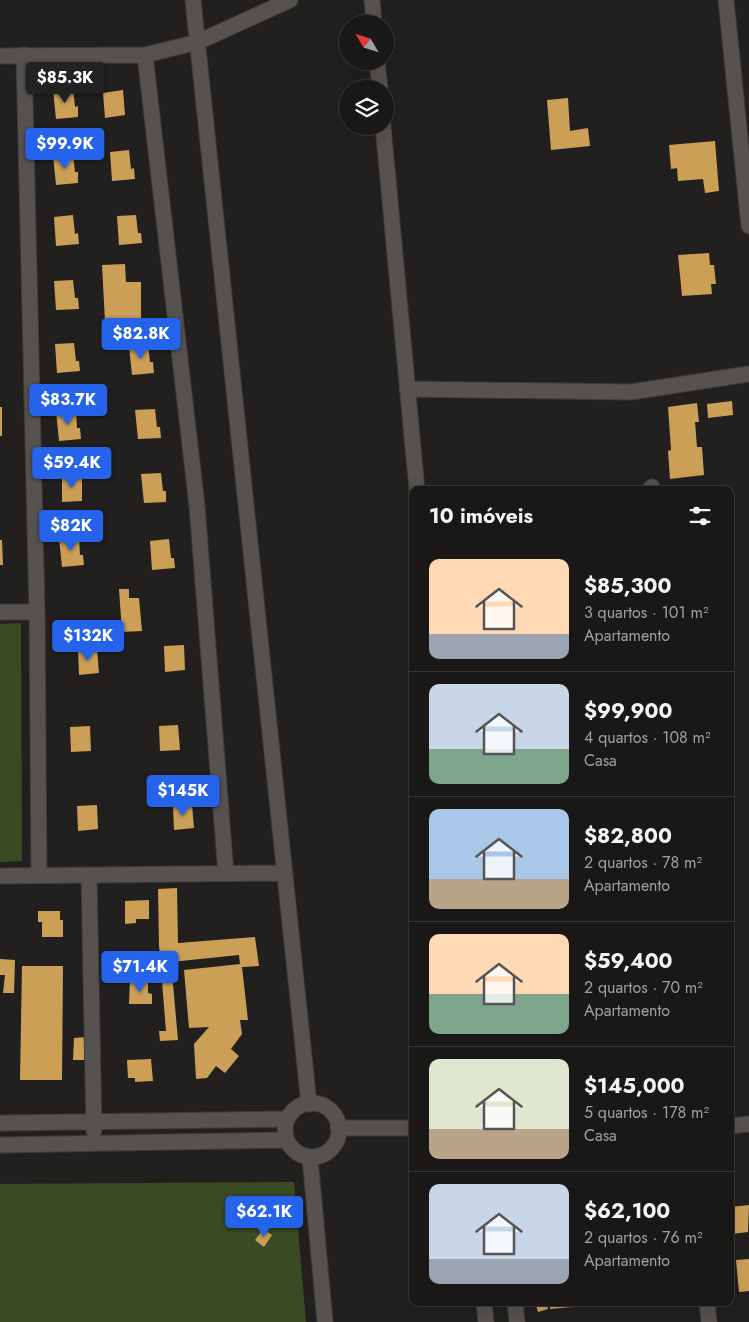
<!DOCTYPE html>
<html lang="pt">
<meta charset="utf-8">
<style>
body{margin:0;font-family:Jost,sans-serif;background:#23211f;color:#f1f3f6;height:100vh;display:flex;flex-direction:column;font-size:19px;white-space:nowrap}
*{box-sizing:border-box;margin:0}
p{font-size:16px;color:#9fa0a1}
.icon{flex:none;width:28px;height:28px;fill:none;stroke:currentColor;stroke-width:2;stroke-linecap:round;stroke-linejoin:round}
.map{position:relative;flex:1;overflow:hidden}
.side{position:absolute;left:409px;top:486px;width:325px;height:820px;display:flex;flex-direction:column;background:#1a1816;border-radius:10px;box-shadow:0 5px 20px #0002,0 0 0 1px #383735}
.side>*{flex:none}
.needle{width:32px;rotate:308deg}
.buttons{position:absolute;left:339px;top:15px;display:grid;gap:10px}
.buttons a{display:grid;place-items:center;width:55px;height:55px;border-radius:50%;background:#1a1816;box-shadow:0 5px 20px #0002,0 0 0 1px #383735;font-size:25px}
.price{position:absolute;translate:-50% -42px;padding:0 11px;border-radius:5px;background:#2563eb;color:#fff;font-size:16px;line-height:32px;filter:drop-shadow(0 1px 2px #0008)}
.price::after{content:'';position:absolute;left:50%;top:30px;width:15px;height:11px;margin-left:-8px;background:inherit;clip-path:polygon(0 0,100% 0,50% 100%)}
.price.on{background:#222;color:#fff}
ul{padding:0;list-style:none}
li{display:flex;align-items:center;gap:15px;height:125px;padding:0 20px}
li+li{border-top:1px solid #383735}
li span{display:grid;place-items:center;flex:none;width:140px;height:100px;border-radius:10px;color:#555}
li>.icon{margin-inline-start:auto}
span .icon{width:60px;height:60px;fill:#fffc;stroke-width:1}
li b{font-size:21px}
h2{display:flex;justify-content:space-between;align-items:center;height:60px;padding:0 20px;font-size:21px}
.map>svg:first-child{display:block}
.green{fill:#3a4a22}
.building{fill:#cc9f57}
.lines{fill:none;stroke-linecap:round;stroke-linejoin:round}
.minor-casing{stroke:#3e3c3a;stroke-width:17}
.minor{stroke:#555250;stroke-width:15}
</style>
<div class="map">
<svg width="749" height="1322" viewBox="0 0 749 1322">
<rect width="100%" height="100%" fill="#22201e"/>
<path class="green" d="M 21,623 L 22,861 L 0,862 L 0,624 Z
M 294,1182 L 306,1322 L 0,1322 L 0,1184 Z"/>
<path class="building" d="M 73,88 L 75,107 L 78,106 L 78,117 L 56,119 L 53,90 Z
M 123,90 L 125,115 L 105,118 L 103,93 Z
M 568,98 L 570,131 L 588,128 L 590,146 L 551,150 L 547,100 Z
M 715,141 L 719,191 L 705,193 L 703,179 L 678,181 L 677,168 L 671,169 L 669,145 Z
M 129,150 L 131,169 L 134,168 L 135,179 L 112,181 L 110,152 Z
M 73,154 L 75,172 L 78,172 L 78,183 L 56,185 L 53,155 Z
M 73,215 L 75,234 L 78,233 L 79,244 L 56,246 L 54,217 Z
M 136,215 L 138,233 L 141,233 L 142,243 L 119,245 L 117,216 Z
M 709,253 L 710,265 L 714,265 L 716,284 L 711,284 L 712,294 L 682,296 L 678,255 Z
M 125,264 L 126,282 L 141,282 L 141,320 L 105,322 L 102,265 Z
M 73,280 L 75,298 L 78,298 L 79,309 L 56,310 L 54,281 Z
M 74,343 L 76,361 L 79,361 L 80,371 L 57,373 L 55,344 Z
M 148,344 L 150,362 L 153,362 L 154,373 L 132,375 L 129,346 Z
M 732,401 L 733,415 L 708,418 L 707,404 Z
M 697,403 L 699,422 L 695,422 L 697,447 L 702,447 L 704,475 L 670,479 L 668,451 L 671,450 L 668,407 Z
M 0,407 L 2,407 L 2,436 L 0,436 Z
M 155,409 L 157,427 L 160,427 L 161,438 L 138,439 L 135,410 Z
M 76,410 L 77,428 L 80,428 L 81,439 L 59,441 L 56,411 Z
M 161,473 L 163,491 L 166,491 L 166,502 L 144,503 L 141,474 Z
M 82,476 L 82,501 L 62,502 L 62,477 Z
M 79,537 L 80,555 L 83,555 L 84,565 L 62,567 L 59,538 Z
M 169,539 L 171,558 L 174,558 L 175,568 L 152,570 L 150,541 Z
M 0,540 L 2,540 L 3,565 L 0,565 Z
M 119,589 L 129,589 L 129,598 L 139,598 L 142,631 L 122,632 Z
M 184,645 L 185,670 L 165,672 L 164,646 Z
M 97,649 L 99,673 L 79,675 L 78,650 Z
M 178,725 L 180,750 L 160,751 L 159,726 Z
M 90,726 L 91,751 L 71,752 L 70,727 Z
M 192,804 L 194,828 L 174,830 L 173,805 Z
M 97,805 L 98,829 L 78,831 L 77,806 Z
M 177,888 L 178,943 L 255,937 L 259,966 L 242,967 L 248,1020 L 240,1020 L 242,1034 L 231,1049 L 239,1056 L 225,1073 L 216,1066 L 207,1078 L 196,1079 L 194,1044 L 209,1027 L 189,1028 L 184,970 L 240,964 L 239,955 L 171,962 L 178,1040 L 160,1041 L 159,1031 L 166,1031 L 159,945 L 158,889 Z
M 149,900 L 149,919 L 136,919 L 136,923 L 125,924 L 125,901 Z
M 38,911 L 60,911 L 60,920 L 63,920 L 63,937 L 42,937 L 42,922 L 38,922 Z
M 0,959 L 15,960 L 14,993 L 3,993 L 5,975 L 0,975 Z
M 22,966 L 63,966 L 62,1080 L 20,1080 Z
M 130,980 L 148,980 L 148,993 L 152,994 L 152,1004 L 129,1004 Z
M 86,1037 L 86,1060 L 73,1060 L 74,1038 Z
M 151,1059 L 153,1081 L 135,1082 L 135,1078 L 128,1078 L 127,1060 Z
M 246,1196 L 247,1204 L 238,1205 L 237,1197 Z
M 749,1205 L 748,1232 L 732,1234 L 730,1207 Z
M 263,1229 L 272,1235 L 264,1247 L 255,1240 Z
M 749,1259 L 749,1291 L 739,1292 L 736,1260 Z
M 535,1302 L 546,1302 L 548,1309 L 538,1312 Z
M 550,1302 L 607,1302 L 607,1304 L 550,1309 Z"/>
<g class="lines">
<g class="minor-casing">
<path id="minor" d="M 193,0 L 309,1104
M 372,0 L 374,24
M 726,0 L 749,226
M 24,55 L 37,612 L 39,876
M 145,55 L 197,506 L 226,874
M 0,56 L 145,55 L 198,42 L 290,0
M 377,61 L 380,89
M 383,126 L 417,490
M 407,389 L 631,392 L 749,374
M 649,490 L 652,487
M 0,612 L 37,612
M 89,875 L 94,1131
M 0,876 L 285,873
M285 1130a27 27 0 1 1 54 0a27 27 0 1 1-54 0Z
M 0,1123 L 287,1119
M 730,1126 L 749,1124
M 338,1128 L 412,1128
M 0,1145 L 287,1140
M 310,1158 L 325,1322
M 484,1302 L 486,1322
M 515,1302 L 517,1322
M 707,1302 L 709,1322"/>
</g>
<use href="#minor" class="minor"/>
</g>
</svg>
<div class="buttons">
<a><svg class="needle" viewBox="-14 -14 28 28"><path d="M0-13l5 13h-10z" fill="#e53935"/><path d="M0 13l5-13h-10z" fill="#9fa0a1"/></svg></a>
<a><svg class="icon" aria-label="layers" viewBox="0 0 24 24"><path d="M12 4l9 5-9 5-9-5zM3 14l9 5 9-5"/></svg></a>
</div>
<b class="price on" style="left:65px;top:104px">$85.3K</b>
<b class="price" style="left:65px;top:170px">$99.9K</b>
<b class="price" style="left:141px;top:360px">$82.8K</b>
<b class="price" style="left:68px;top:426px">$83.7K</b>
<b class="price" style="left:72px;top:489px">$59.4K</b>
<b class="price" style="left:71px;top:552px">$82K</b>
<b class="price" style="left:88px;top:662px">$132K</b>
<b class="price" style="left:183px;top:817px">$145K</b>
<b class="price" style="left:140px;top:993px">$71.4K</b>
<b class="price" style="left:264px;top:1238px">$62.1K</b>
<section class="side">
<h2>10 imóveis<svg class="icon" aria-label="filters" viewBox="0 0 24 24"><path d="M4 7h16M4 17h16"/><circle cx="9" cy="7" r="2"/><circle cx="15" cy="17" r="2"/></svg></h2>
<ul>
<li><span style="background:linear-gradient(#ffd9b3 75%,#9aa5b1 0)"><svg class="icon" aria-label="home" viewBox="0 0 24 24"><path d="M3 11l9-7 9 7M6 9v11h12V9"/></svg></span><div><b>$85,300</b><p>3 quartos · 101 m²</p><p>Apartamento</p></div></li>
<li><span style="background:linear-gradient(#c9d6e8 65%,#7fa58c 0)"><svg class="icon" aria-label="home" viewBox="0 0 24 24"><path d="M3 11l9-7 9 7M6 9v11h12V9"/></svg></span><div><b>$99,900</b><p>4 quartos · 108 m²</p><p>Casa</p></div></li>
<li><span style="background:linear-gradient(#a9c7e8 70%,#b9a48a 0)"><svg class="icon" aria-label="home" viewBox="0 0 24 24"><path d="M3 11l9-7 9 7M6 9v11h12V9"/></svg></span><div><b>$82,800</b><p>2 quartos · 78 m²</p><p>Apartamento</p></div></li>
<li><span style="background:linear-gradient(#ffd9b3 60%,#7fa58c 0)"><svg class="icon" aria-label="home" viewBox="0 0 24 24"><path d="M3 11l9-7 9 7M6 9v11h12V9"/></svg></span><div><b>$59,400</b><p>2 quartos · 70 m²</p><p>Apartamento</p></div></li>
<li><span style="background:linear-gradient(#dfe7d0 70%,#b9a48a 0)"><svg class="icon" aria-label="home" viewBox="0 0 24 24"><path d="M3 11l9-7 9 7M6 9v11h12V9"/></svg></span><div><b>$145,000</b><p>5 quartos · 178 m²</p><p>Casa</p></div></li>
<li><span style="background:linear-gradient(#c9d6e8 75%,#9aa5b1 0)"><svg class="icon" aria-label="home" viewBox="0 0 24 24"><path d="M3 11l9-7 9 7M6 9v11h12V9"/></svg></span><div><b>$62,100</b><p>2 quartos · 76 m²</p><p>Apartamento</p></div></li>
</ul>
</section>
</div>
